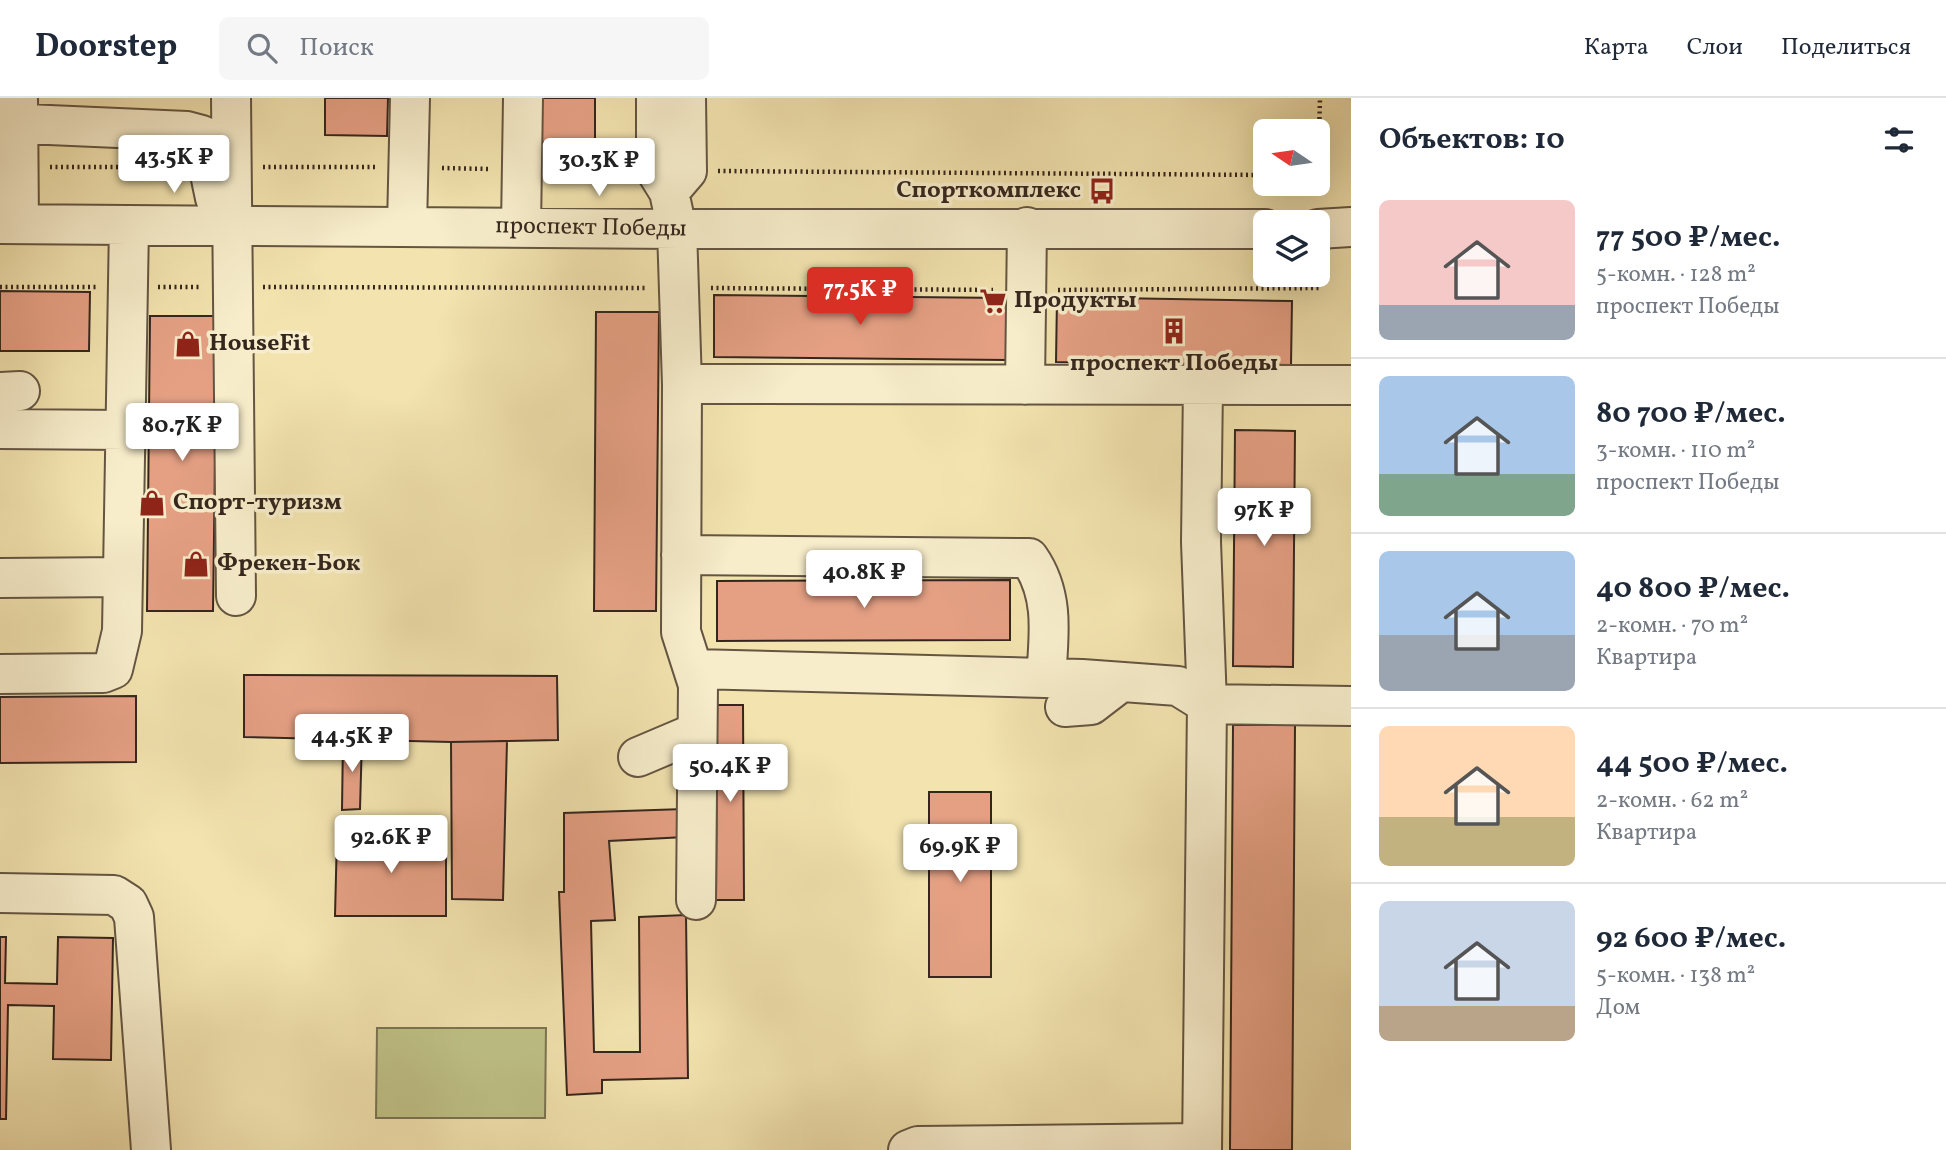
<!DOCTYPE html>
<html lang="ru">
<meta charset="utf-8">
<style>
body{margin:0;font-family:Vollkorn,serif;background:#f6f6f7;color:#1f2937;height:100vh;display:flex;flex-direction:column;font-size:26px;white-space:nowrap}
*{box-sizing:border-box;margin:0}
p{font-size:23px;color:#747a83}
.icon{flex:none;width:38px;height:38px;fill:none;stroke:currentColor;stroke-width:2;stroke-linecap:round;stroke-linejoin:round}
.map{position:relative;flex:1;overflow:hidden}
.details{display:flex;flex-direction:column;background:#fff;width:595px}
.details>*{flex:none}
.needle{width:46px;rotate:283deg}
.tools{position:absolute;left:1253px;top:21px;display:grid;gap:14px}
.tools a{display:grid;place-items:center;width:77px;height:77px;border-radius:10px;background:#fff;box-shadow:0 7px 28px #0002;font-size:35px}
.price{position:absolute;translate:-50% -60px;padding:0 16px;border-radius:7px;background:#fff;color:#222;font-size:23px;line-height:46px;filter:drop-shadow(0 2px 4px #0008)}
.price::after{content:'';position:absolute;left:50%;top:42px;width:21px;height:16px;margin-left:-10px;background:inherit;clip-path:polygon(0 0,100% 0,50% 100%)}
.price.selected{background:#d93025;color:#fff}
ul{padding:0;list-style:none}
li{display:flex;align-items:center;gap:21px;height:175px;padding:0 28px}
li+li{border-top:2px solid #e0e1e3}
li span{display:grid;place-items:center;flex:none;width:196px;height:140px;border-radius:10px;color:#555}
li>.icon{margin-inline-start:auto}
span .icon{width:84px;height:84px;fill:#fffc;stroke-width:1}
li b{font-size:30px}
h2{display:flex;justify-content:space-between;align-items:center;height:84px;padding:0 28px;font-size:30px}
header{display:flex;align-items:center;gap:42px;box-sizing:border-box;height:98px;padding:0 35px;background:#fff;border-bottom:2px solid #e0e1e3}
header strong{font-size:33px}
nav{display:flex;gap:38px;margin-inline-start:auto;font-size:24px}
.search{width:490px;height:63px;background:#f6f6f7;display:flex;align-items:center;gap:18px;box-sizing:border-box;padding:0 24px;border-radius:10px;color:#747a83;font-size:26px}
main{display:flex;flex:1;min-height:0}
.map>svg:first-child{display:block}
.green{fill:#bfc287;stroke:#7a7452;stroke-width:2}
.building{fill:#e5a084;stroke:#35261d;stroke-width:2}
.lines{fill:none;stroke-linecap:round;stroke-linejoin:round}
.minor-casing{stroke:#645542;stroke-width:42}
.path{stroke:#35261d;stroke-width:4.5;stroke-dasharray:2 3.5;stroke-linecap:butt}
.minor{stroke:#f7edcb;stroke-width:38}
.labels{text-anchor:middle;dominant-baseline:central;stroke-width:7;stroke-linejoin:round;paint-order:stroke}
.poi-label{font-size:24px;font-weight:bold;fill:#35261d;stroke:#f7edcb;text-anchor:start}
.street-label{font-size:24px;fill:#35261d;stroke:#f7edcb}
</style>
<header>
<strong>Doorstep</strong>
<div class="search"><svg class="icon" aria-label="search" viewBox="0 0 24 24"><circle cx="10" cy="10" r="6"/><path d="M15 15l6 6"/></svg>Поиск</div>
<nav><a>Карта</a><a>Слои</a><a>Поделиться</a></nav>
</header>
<main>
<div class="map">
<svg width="1351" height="1052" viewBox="0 0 1351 1052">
<rect width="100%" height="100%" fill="#f2e3af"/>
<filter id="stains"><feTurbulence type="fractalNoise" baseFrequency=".00286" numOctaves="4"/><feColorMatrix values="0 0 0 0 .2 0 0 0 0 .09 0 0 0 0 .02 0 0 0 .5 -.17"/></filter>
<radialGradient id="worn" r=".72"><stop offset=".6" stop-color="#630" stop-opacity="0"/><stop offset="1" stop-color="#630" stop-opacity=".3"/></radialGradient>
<path class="green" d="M 377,930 L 546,930 L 545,1020 L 376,1020 Z"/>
<path class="building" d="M 325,0 L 388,0 L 387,38 L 325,37 Z
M 538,0 L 595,0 L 595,45 L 537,44 Z
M 0,193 L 90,194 L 89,253 L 0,253 Z
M 714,197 L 1007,200 L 1006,262 L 714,259 Z
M 1057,199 L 1292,203 L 1291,267 L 1056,264 Z
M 596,214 L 659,214 L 656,513 L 594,513 Z
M 150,218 L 217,218 L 213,513 L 147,513 Z
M 1235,332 L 1295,333 L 1293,569 L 1233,568 Z
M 1010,482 L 1010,542 L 717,543 L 717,483 Z
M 244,577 L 557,578 L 558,642 L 451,644 L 244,639 Z
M 136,598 L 136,664 L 0,665 L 0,599 Z
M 717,607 L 743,607 L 744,802 L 716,802 Z
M 1233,627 L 1295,627 L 1292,1052 L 1230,1052 Z
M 362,640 L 360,711 L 342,712 L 343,641 Z
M 507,643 L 503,802 L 452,801 L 451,644 Z
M 929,694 L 991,694 L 991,879 L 929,879 Z
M 684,711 L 685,739 L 609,743 L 615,822 L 591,823 L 594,954 L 640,954 L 639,819 L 686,817 L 688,980 L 602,982 L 602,995 L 567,997 L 559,794 L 564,794 L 564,715 Z
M 446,736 L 446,818 L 335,818 L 337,737 Z
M 0,839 L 6,839 L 5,885 L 57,886 L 58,839 L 113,840 L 111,962 L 53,961 L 54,908 L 8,907 L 6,1021 L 0,1021 Z"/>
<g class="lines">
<g class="minor-casing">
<path id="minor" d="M 18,0 L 19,126
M 231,0 L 236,498
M 656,0 L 656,73 L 669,94 L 677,131 L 682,286 L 681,534 L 698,587 L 696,802
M 26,26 L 187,33 L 202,37 L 215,100
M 669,94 L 687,73 L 686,0
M 0,126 L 677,131 L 1265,131
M 407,128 L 410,0
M 521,129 L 523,0
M 1318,131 L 1351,129
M 682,286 L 1351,287
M 1025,287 L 1027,129
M 0,294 L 20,293
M 0,331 L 125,332
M 681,457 L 1029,460 C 1055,497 1049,537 1046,580
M 0,480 L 123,479
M 694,571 L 1082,581 L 1178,588 L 1207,606 L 1351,608
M 0,576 L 103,575 L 113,571 L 122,533 L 129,127
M 1065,609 L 1091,607 L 1121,584
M 638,659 L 697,634
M 0,795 L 114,797 L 128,806 L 134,819 L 151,1052
M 908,1052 L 918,1048 L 1202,1045
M 1202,1052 L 1207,606 L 1201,444 L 1203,288"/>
</g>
<path class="path" d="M 50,69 L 174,69
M 263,69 L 377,69
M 442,70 L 489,71
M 554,72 L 622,73
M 718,73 L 1265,77
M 1318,76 L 1320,0
M 0,189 L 97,189
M 158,189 L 202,189
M 263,189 L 647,190
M 711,190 L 993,192
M 1058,192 L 1319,190"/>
<use href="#minor" class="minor"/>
</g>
<defs>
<g id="bus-bare" transform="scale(2.1)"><path d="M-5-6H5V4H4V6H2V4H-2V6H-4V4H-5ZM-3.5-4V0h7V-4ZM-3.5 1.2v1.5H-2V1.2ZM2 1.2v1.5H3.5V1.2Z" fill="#8f2418" stroke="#f7edcb" stroke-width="2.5" paint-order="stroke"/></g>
<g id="supermarket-bare" transform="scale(2.1)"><path d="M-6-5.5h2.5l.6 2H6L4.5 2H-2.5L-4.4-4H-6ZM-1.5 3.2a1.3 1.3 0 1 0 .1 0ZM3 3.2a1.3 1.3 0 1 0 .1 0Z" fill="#8f2418" stroke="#f7edcb" stroke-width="2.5" paint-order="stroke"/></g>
<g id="building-bare" transform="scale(2.1)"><path d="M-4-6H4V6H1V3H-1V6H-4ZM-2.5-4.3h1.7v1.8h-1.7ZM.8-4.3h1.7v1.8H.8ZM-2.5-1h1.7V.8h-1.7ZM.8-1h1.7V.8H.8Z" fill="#8f2418" stroke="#f7edcb" stroke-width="2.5" paint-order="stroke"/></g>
<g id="shop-bare" transform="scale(2.1)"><path d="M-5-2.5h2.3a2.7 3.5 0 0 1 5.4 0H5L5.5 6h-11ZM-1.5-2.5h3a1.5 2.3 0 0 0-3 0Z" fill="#8f2418" stroke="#f7edcb" stroke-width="2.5" paint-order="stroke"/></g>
</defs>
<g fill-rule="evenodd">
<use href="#bus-bare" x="1102" y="93"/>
<use href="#supermarket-bare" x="993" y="203"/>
<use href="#building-bare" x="1174" y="233"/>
<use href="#shop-bare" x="188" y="246"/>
<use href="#shop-bare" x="152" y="405"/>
<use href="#shop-bare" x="196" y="466"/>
</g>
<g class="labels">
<g class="poi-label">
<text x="1081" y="93" text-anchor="end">Спорткомплекс</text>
<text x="1014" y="203">Продукты</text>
<text x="209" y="246">HouseFit</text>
<text x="1174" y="266" text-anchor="middle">проспект Победы</text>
<text x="173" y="405">Спорт-туризм</text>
<text x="217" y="466">Фрекен-Бок</text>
</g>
<g class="street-label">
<text transform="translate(591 130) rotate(1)">проспект Победы</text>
</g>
</g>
<rect width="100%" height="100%" filter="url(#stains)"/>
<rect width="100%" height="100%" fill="url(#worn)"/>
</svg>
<div class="tools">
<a><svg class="needle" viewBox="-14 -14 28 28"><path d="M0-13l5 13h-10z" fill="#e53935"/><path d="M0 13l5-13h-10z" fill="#747a83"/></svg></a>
<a><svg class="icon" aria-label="layers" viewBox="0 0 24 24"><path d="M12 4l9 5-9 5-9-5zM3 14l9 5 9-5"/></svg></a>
</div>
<b class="price" style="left:174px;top:97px">43.5K ₽</b>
<b class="price" style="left:599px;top:100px">30.3K ₽</b>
<b class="price selected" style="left:860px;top:229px">77.5K ₽</b>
<b class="price" style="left:182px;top:365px">80.7K ₽</b>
<b class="price" style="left:1264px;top:450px">97K ₽</b>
<b class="price" style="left:864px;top:512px">40.8K ₽</b>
<b class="price" style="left:352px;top:676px">44.5K ₽</b>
<b class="price" style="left:730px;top:706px">50.4K ₽</b>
<b class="price" style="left:391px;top:777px">92.6K ₽</b>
<b class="price" style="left:960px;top:786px">69.9K ₽</b>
</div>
<section class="details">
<h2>Объектов: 10<svg class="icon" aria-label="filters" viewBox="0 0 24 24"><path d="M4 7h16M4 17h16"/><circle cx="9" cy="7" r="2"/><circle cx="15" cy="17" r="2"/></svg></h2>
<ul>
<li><span style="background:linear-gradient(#f6c9c9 75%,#9aa5b1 0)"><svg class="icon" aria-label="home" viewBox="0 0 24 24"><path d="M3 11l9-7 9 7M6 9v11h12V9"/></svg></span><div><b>77 500 ₽/мес.</b><p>5-комн. · 128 m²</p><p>проспект Победы</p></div></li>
<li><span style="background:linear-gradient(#a9c7e8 70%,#7fa58c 0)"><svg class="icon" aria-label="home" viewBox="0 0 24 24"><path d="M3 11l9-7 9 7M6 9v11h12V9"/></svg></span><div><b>80 700 ₽/мес.</b><p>3-комн. · 110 m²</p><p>проспект Победы</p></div></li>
<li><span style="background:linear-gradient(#a9c7e8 60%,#9aa5b1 0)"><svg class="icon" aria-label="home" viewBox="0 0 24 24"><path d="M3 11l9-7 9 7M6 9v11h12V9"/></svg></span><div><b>40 800 ₽/мес.</b><p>2-комн. · 70 m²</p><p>Квартира</p></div></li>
<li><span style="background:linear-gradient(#ffd9b3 65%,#c2b280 0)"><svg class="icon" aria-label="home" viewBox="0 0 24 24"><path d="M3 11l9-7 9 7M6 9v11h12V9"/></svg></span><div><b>44 500 ₽/мес.</b><p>2-комн. · 62 m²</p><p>Квартира</p></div></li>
<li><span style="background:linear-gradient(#c9d6e8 75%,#b9a48a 0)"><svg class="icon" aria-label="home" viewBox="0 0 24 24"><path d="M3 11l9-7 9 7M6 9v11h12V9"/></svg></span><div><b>92 600 ₽/мес.</b><p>5-комн. · 138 m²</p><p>Дом</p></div></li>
</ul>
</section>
</main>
